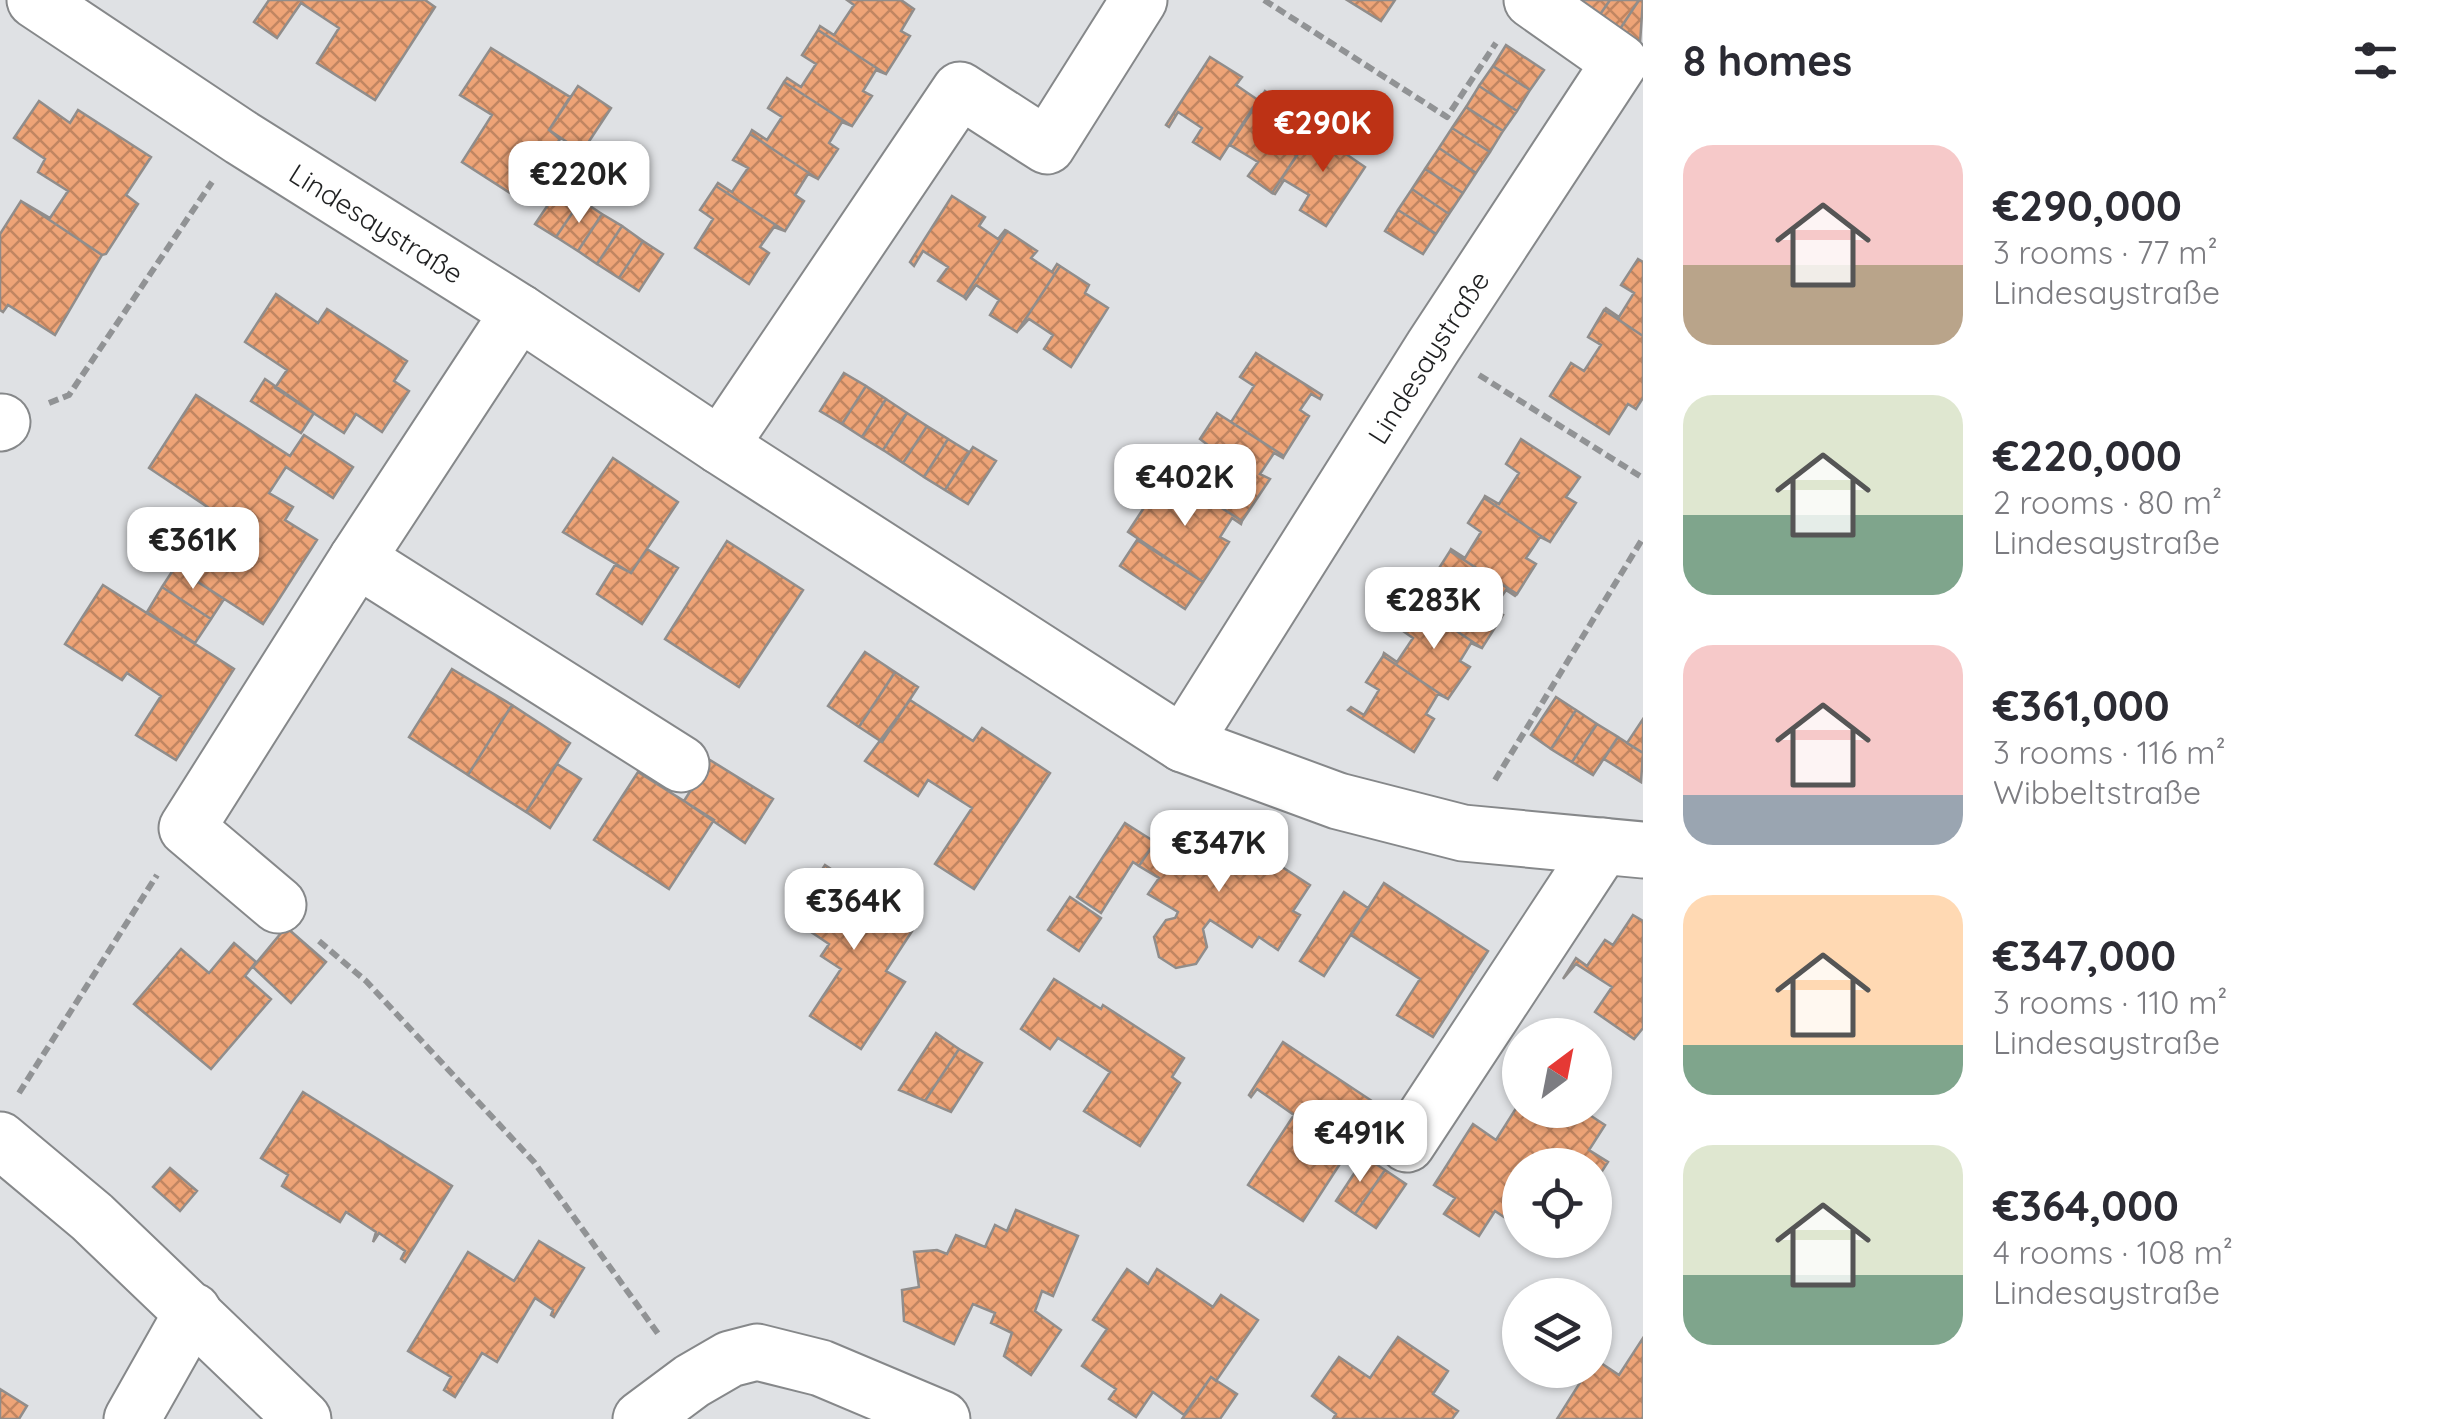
<!DOCTYPE html>
<meta charset="utf-8">
<style>
body{margin:0;font-family:Quicksand,sans-serif;background:#f7f7f7;color:#2b2b33;height:100vh;display:flex;flex-direction:column;font-size:38px;white-space:nowrap}
*{box-sizing:border-box;margin:0}
p{font-size:32px;color:#7c7c81}
.icon{flex:none;width:55px;height:55px;fill:none;stroke:currentColor;stroke-width:2;stroke-linecap:round;stroke-linejoin:round}
.map{position:relative;flex:1;overflow:hidden}
.side{display:flex;flex-direction:column;background:#fff;width:800px}
.side>*{flex:none}
.needle{width:65px;rotate:32deg}
.tools{position:absolute;left:1502px;top:1018px;display:grid;gap:20px}
.tools a{display:grid;place-items:center;width:110px;height:110px;border-radius:50%;background:#fff;box-shadow:0 2px 8px #0004;font-size:50px}
.price{position:absolute;translate:-50% -85px;padding:0 22px;border-radius:20px;background:#fff;color:#222;font-size:32px;line-height:65px;filter:drop-shadow(0 2px 5px #0008)}
.price::after{content:'';position:absolute;left:50%;top:60px;width:30px;height:22px;margin-left:-15px;background:inherit;clip-path:polygon(0 0,100% 0,50% 100%)}
.price.current{background:#bd3215;color:#fff}
ul{padding:0;list-style:none}
li{display:flex;align-items:center;gap:30px;height:250px;padding:0 40px}
li span{display:grid;place-items:center;flex:none;width:280px;height:200px;border-radius:30px;color:#555}
li>.icon{margin-inline-start:auto}
span .icon{width:120px;height:120px;fill:#fffc;stroke-width:1}
li b{font-size:42px}
h2{display:flex;justify-content:space-between;align-items:center;height:120px;padding:0 40px;font-size:42px}
main{display:flex;flex:1;min-height:0}
.map>svg:first-child{display:block}
.building{fill:url(#building-cross-hatch);stroke:#908d8b;stroke-width:2.5}
.lines{fill:none;stroke-linecap:round;stroke-linejoin:round}
.minor-casing{stroke:#86888a;stroke-width:59}
.path{stroke:#919395;stroke-width:6;stroke-dasharray:10 5;stroke-linecap:butt}
.minor{stroke:#fff;stroke-width:55}
.labels{text-anchor:middle;dominant-baseline:central;stroke-width:9;stroke-linejoin:round;paint-order:stroke}
.street-label{font-size:28px;fill:#1f2021;stroke:#dfe1e4}
</style>
<main>
<div class="map">
<svg width="1643" height="1419" viewBox="0 0 1643 1419">
<defs>
<pattern id="building-cross-hatch" width="8" height="8" patternUnits="userSpaceOnUse" patternTransform="scale(2.5)"><rect width="8" height="8" fill="#eea477"/><path d="M0 0l8 8M0 8l8-8" fill="none" stroke="#c08561"/></pattern>
</defs>
<rect width="100%" height="100%" fill="#dfe1e4"/>
<path class="building" d="M 269,0 L 425,0 L 435,7 L 375,100 L 317,63 L 339,28 L 301,3 L 277,38 L 254,22 Z
M 847,0 L 901,0 L 914,9 L 901,31 L 910,36 L 886,74 L 818,30 L 820,26 L 834,35 L 854,5 Z
M 1347,0 L 1395,0 L 1381,21 Z
M 1580,0 L 1610,0 L 1599,16 L 1579,2 Z
M 1610,0 L 1639,0 L 1620,29 L 1599,16 Z
M 1639,0 L 1643,0 L 1640,43 L 1620,29 Z
M 818,30 L 886,74 L 876,70 L 863,91 L 872,96 L 852,126 L 784,82 L 787,78 L 801,87 L 816,64 L 802,55 Z
M 1506,45 L 1544,70 L 1530,90 L 1493,66 Z
M 491,48 L 570,97 L 549,130 L 560,139 L 521,200 L 462,162 L 492,115 L 460,95 Z
M 1210,57 L 1242,77 L 1236,85 L 1258,100 L 1220,159 L 1193,142 L 1202,128 L 1178,112 L 1169,127 L 1166,125 Z
M 1493,66 L 1530,90 L 1517,111 L 1479,86 Z
M 784,82 L 852,126 L 842,122 L 829,143 L 838,149 L 818,179 L 750,134 L 752,130 L 767,140 L 782,117 L 768,108 Z
M 578,86 L 611,108 L 582,152 L 549,130 Z
M 1479,86 L 1517,111 L 1503,131 L 1466,107 Z
M 1265,91 L 1288,106 L 1282,116 L 1310,135 L 1272,193 L 1248,176 L 1258,162 L 1230,145 Z
M 39,101 L 70,123 L 78,110 L 151,157 L 126,195 L 138,204 L 106,254 L 102,255 L 21,201 L 50,218 L 68,191 L 38,172 L 45,159 L 14,138 Z
M 1466,107 L 1503,131 L 1490,152 L 1452,128 Z
M 1317,125 L 1348,145 L 1343,152 L 1365,167 L 1326,226 L 1300,210 L 1309,195 L 1284,180 L 1275,194 L 1272,193 Z
M 1452,128 L 1490,152 L 1476,173 L 1439,148 Z
M 750,134 L 818,179 L 808,174 L 795,195 L 804,201 L 785,231 L 716,186 L 718,183 L 732,192 L 748,168 L 733,160 Z
M 1439,148 L 1476,173 L 1463,193 L 1425,169 Z
M 1425,169 L 1463,193 L 1449,214 L 1412,189 Z
M 716,186 L 785,231 L 774,227 L 760,247 L 769,253 L 749,284 L 695,248 L 713,219 L 700,210 Z
M 560,187 L 581,200 L 556,237 L 535,224 Z
M 1412,189 L 1449,214 L 1436,234 L 1398,210 Z
M 952,196 L 985,217 L 979,226 L 998,239 L 1005,230 L 1007,231 L 964,297 L 938,281 L 948,267 L 923,251 L 914,266 L 910,262 Z
M 581,200 L 602,214 L 578,251 L 556,237 Z
M 21,201 L 102,255 L 55,335 L 8,305 L 3,312 L 0,310 L 0,234 Z
M 1398,210 L 1436,234 L 1423,254 L 1385,231 Z
M 602,214 L 622,226 L 597,264 L 578,251 Z
M 622,226 L 643,241 L 619,278 L 597,264 Z
M 1007,231 L 1037,251 L 1031,258 L 1052,272 L 1057,264 L 1060,266 L 1017,332 L 990,315 L 999,300 L 976,285 L 966,299 L 964,297 Z
M 643,241 L 663,254 L 639,291 L 619,278 Z
M 1638,259 L 1643,262 L 1643,336 L 1604,310 L 1606,308 L 1619,317 L 1634,293 L 1621,285 Z
M 1060,266 L 1089,285 L 1085,293 L 1108,308 L 1071,367 L 1044,349 L 1053,335 L 1029,319 L 1017,332 Z
M 276,294 L 318,323 L 327,309 L 407,361 L 394,381 L 409,391 L 382,432 L 356,414 L 344,433 L 275,388 L 287,370 L 245,342 Z
M 1604,310 L 1643,336 L 1643,398 L 1636,409 L 1628,404 L 1609,434 L 1550,396 L 1571,363 L 1584,371 L 1601,345 L 1588,337 Z
M 1256,353 L 1322,395 L 1320,399 L 1311,394 L 1300,410 L 1309,416 L 1284,456 L 1231,422 L 1254,386 L 1240,377 Z
M 844,373 L 866,386 L 842,424 L 820,411 Z
M 265,379 L 314,413 L 301,433 L 251,401 Z
M 866,386 L 886,399 L 862,437 L 842,424 Z
M 196,395 L 290,456 L 304,435 L 353,467 L 333,498 L 286,467 L 269,493 L 293,507 L 285,520 L 317,540 L 263,624 L 184,573 L 221,516 L 149,468 Z
M 886,399 L 907,413 L 883,450 L 862,437 Z
M 907,413 L 927,426 L 903,463 L 883,450 Z
M 1217,413 L 1284,456 L 1283,458 L 1274,453 L 1260,474 L 1270,479 L 1242,521 L 1189,487 L 1213,449 L 1200,439 Z
M 927,426 L 948,439 L 924,477 L 903,463 Z
M 948,439 L 969,452 L 945,490 L 924,477 Z
M 1521,439 L 1580,477 L 1566,497 L 1576,503 L 1550,542 L 1484,498 L 1485,496 L 1499,504 L 1519,473 L 1506,464 Z
M 973,447 L 996,461 L 968,504 L 945,490 Z
M 613,458 L 678,502 L 631,573 L 563,532 Z
M 1176,479 L 1242,521 L 1241,524 L 1232,518 L 1220,537 L 1229,542 L 1203,582 L 1128,532 L 1151,497 L 1160,503 Z
M 1484,498 L 1550,542 L 1540,537 L 1526,558 L 1536,564 L 1517,594 L 1450,551 L 1451,549 L 1465,558 L 1481,532 L 1468,523 Z
M 1137,540 L 1203,582 L 1185,609 L 1120,566 Z
M 727,541 L 803,590 L 739,687 L 665,639 Z
M 647,549 L 678,568 L 642,624 L 597,594 L 615,565 L 631,573 Z
M 1450,551 L 1517,594 L 1515,596 L 1506,590 L 1493,609 L 1503,615 L 1482,648 L 1416,604 L 1418,601 L 1431,610 L 1448,584 L 1434,576 Z
M 177,564 L 186,571 L 184,573 L 224,599 L 211,619 L 162,587 Z
M 103,585 L 234,669 L 176,760 L 136,735 L 161,696 L 127,673 L 122,680 L 65,644 Z
M 162,587 L 211,619 L 195,643 L 147,612 Z
M 1416,604 L 1482,648 L 1471,643 L 1460,661 L 1470,667 L 1448,699 L 1383,656 L 1384,653 L 1397,662 L 1413,638 L 1400,629 Z
M 865,652 L 895,672 L 859,727 L 828,706 Z
M 1383,656 L 1448,699 L 1438,694 L 1426,714 L 1434,719 L 1414,752 L 1348,710 L 1351,707 L 1364,715 L 1379,690 L 1366,682 Z
M 452,669 L 512,705 L 468,775 L 409,737 Z
M 895,672 L 918,687 L 882,742 L 859,727 Z
M 1556,697 L 1576,710 L 1551,749 L 1531,735 Z
M 910,700 L 973,741 L 982,728 L 1050,773 L 974,889 L 935,864 L 972,808 L 928,780 L 918,796 L 865,761 Z
M 512,705 L 570,743 L 526,812 L 468,775 Z
M 1576,710 L 1597,724 L 1572,762 L 1551,749 Z
M 1643,719 L 1643,753 L 1627,743 Z
M 1597,724 L 1618,737 L 1593,775 L 1572,762 Z
M 1618,737 L 1643,753 L 1641,782 L 1604,759 Z
M 710,760 L 773,799 L 745,843 L 684,801 Z
M 557,764 L 581,779 L 550,828 L 526,812 Z
M 638,772 L 714,820 L 669,889 L 594,840 Z
M 1125,823 L 1155,842 L 1139,866 L 1133,862 L 1101,913 L 1077,897 Z
M 1196,827 L 1242,855 L 1248,845 L 1310,885 L 1293,911 L 1300,915 L 1278,950 L 1259,937 L 1252,947 L 1210,920 L 1203,929 L 1207,947 L 1196,964 L 1176,968 L 1159,957 L 1154,937 L 1166,920 L 1175,918 L 1178,912 L 1148,894 L 1159,878 L 1139,866 L 1162,831 L 1184,845 Z
M 825,865 L 916,925 L 886,971 L 905,982 L 861,1049 L 810,1016 L 841,969 L 821,956 L 829,944 L 790,918 Z
M 1384,883 L 1488,951 L 1433,1037 L 1397,1015 L 1420,979 L 1351,935 Z
M 1344,892 L 1368,908 L 1324,976 L 1300,961 Z
M 1070,897 L 1101,918 L 1079,951 L 1048,930 Z
M 1633,915 L 1643,921 L 1643,1028 L 1634,1039 L 1595,1012 L 1612,987 L 1576,964 L 1563,979 L 1576,958 L 1587,966 L 1605,940 L 1613,945 Z
M 286,927 L 326,962 L 291,1003 L 253,967 Z
M 234,943 L 256,962 L 245,976 L 271,999 L 211,1069 L 134,1004 L 181,949 L 209,973 Z
M 1054,979 L 1101,1009 L 1103,1005 L 1184,1058 L 1172,1077 L 1180,1083 L 1140,1146 L 1084,1111 L 1110,1072 L 1058,1038 L 1050,1049 L 1021,1029 Z
M 936,1033 L 959,1049 L 925,1101 L 899,1090 Z
M 1283,1042 L 1378,1105 L 1303,1221 L 1248,1185 L 1294,1115 L 1257,1089 L 1251,1097 L 1249,1095 Z
M 959,1049 L 982,1063 L 951,1112 L 925,1101 Z
M 303,1092 L 452,1186 L 405,1262 L 401,1259 L 405,1251 L 379,1233 L 373,1242 L 376,1232 L 346,1212 L 340,1222 L 282,1186 L 288,1175 L 261,1158 Z
M 1520,1102 L 1520,1110 L 1582,1110 L 1605,1125 L 1589,1150 L 1608,1162 L 1595,1182 L 1595,1165 L 1520,1165 L 1520,1228 L 1495,1211 L 1479,1236 L 1444,1214 L 1455,1198 L 1434,1185 L 1473,1124 L 1496,1140 Z
M 1365,1157 L 1385,1170 L 1355,1214 L 1336,1201 Z
M 170,1168 L 197,1191 L 180,1211 L 153,1187 Z
M 1385,1170 L 1406,1184 L 1376,1228 L 1355,1214 Z
M 1016,1210 L 1078,1236 L 1053,1296 L 1042,1291 L 1035,1311 L 1061,1330 L 1031,1375 L 1004,1356 L 1012,1333 L 991,1323 L 995,1313 L 973,1304 L 954,1344 L 904,1321 L 902,1290 L 919,1287 L 914,1252 L 937,1250 L 947,1254 L 956,1235 L 985,1247 L 995,1225 L 1007,1231 Z
M 539,1241 L 584,1268 L 554,1317 L 551,1315 L 553,1310 L 535,1298 L 497,1362 L 482,1353 L 455,1397 L 444,1390 L 451,1377 L 408,1351 L 468,1252 L 514,1281 Z
M 1127,1269 L 1148,1284 L 1157,1269 L 1213,1307 L 1221,1295 L 1258,1320 L 1216,1381 L 1211,1377 L 1184,1415 L 1153,1392 L 1136,1417 L 1109,1399 L 1116,1389 L 1082,1366 L 1107,1329 L 1093,1320 Z
M 1398,1337 L 1448,1371 L 1433,1394 L 1458,1411 L 1452,1419 L 1333,1419 L 1336,1414 L 1312,1396 L 1339,1357 L 1370,1378 Z
M 1643,1338 L 1643,1419 L 1557,1419 L 1588,1370 L 1595,1370 L 1595,1359 L 1619,1375 Z
M 1211,1377 L 1237,1394 L 1220,1419 L 1182,1419 Z
M 0,1389 L 27,1406 L 19,1419 L 0,1419 Z"/>
<g class="lines">
<g class="minor-casing">
<g id="minor">
<path id="s1" d="M 35,0 L 242,138 L 519,312 L 720,446 L 1183,744 L 1338,801 L 1463,833 L 1643,850"/>
<path d="M 0,423 L 2,422"/>
<path d="M 720,446 L 960,90 L 1047,146 L 1139,0"/>
<path d="M 357,559 L 681,764"/>
<path id="s2" d="M 1183,744 L 1433,347 L 1620,62 L 1532,0"/>
<path d="M 278,905 L 187,828 L 357,559 L 519,312"/>
<path d="M 0,1140 L 92,1217 L 303,1419"/>
<path d="M 1407,1144 L 1603,846"/>
<path d="M 132,1419 L 193,1311"/>
<path d="M 641,1419 L 692,1381 L 730,1359 L 757,1352 L 821,1368 L 942,1419"/>
</g>
</g>
<path class="path" d="M 1264,0 L 1447,117 L 1496,43
M 1479,375 L 1643,478
M 49,403 L 69,395 L 212,182
M 1495,780 L 1643,538
M 319,941 L 366,981 L 534,1162 L 659,1335
M 19,1093 L 157,875"/>
<use href="#minor" class="minor"/>
</g>
<g class="labels">
<g class="street-label">
<text stroke="none"><textPath href="#s1" startOffset="408">Lindesaystraße</textPath></text>
<text stroke="none"><textPath href="#s2" startOffset="458">Lindesaystraße</textPath></text>
</g>
</g>
</svg>
<div class="tools">
<a><svg class="needle" viewBox="-14 -14 28 28"><path d="M0-13l5 13h-10z" fill="#e53935"/><path d="M0 13l5-13h-10z" fill="#7c7c81"/></svg></a>
<a><svg class="icon" aria-label="locate" viewBox="0 0 24 24"><circle cx="12" cy="12" r="6"/><path d="M12 2v4M12 18v4M2 12h4M18 12h4"/></svg></a>
<a><svg class="icon" aria-label="layers" viewBox="0 0 24 24"><path d="M12 4l9 5-9 5-9-5zM3 14l9 5 9-5"/></svg></a>
</div>
<b class="price current" style="left:1323px;top:175px">€290K</b>
<b class="price" style="left:579px;top:226px">€220K</b>
<b class="price" style="left:1185px;top:529px">€402K</b>
<b class="price" style="left:193px;top:592px">€361K</b>
<b class="price" style="left:1434px;top:652px">€283K</b>
<b class="price" style="left:1219px;top:895px">€347K</b>
<b class="price" style="left:854px;top:953px">€364K</b>
<b class="price" style="left:1360px;top:1185px">€491K</b>
</div>
<section class="side">
<h2>8 homes<svg class="icon" aria-label="filters" viewBox="0 0 24 24"><path d="M4 7h16M4 17h16"/><circle cx="9" cy="7" r="2"/><circle cx="15" cy="17" r="2"/></svg></h2>
<ul>
<li><span style="background:linear-gradient(#f6c9c9 60%,#b9a48a 0)"><svg class="icon" aria-label="home" viewBox="0 0 24 24"><path d="M3 11l9-7 9 7M6 9v11h12V9"/></svg></span><div><b>€290,000</b><p>3 rooms · 77 m²</p><p>Lindesaystraße</p></div></li>
<li><span style="background:linear-gradient(#dfe7d0 60%,#7fa58c 0)"><svg class="icon" aria-label="home" viewBox="0 0 24 24"><path d="M3 11l9-7 9 7M6 9v11h12V9"/></svg></span><div><b>€220,000</b><p>2 rooms · 80 m²</p><p>Lindesaystraße</p></div></li>
<li><span style="background:linear-gradient(#f6c9c9 75%,#9aa5b1 0)"><svg class="icon" aria-label="home" viewBox="0 0 24 24"><path d="M3 11l9-7 9 7M6 9v11h12V9"/></svg></span><div><b>€361,000</b><p>3 rooms · 116 m²</p><p>Wibbeltstraße</p></div></li>
<li><span style="background:linear-gradient(#ffd9b3 75%,#7fa58c 0)"><svg class="icon" aria-label="home" viewBox="0 0 24 24"><path d="M3 11l9-7 9 7M6 9v11h12V9"/></svg></span><div><b>€347,000</b><p>3 rooms · 110 m²</p><p>Lindesaystraße</p></div></li>
<li><span style="background:linear-gradient(#dfe7d0 65%,#7fa58c 0)"><svg class="icon" aria-label="home" viewBox="0 0 24 24"><path d="M3 11l9-7 9 7M6 9v11h12V9"/></svg></span><div><b>€364,000</b><p>4 rooms · 108 m²</p><p>Lindesaystraße</p></div></li>
</ul>
</section>
</main>
